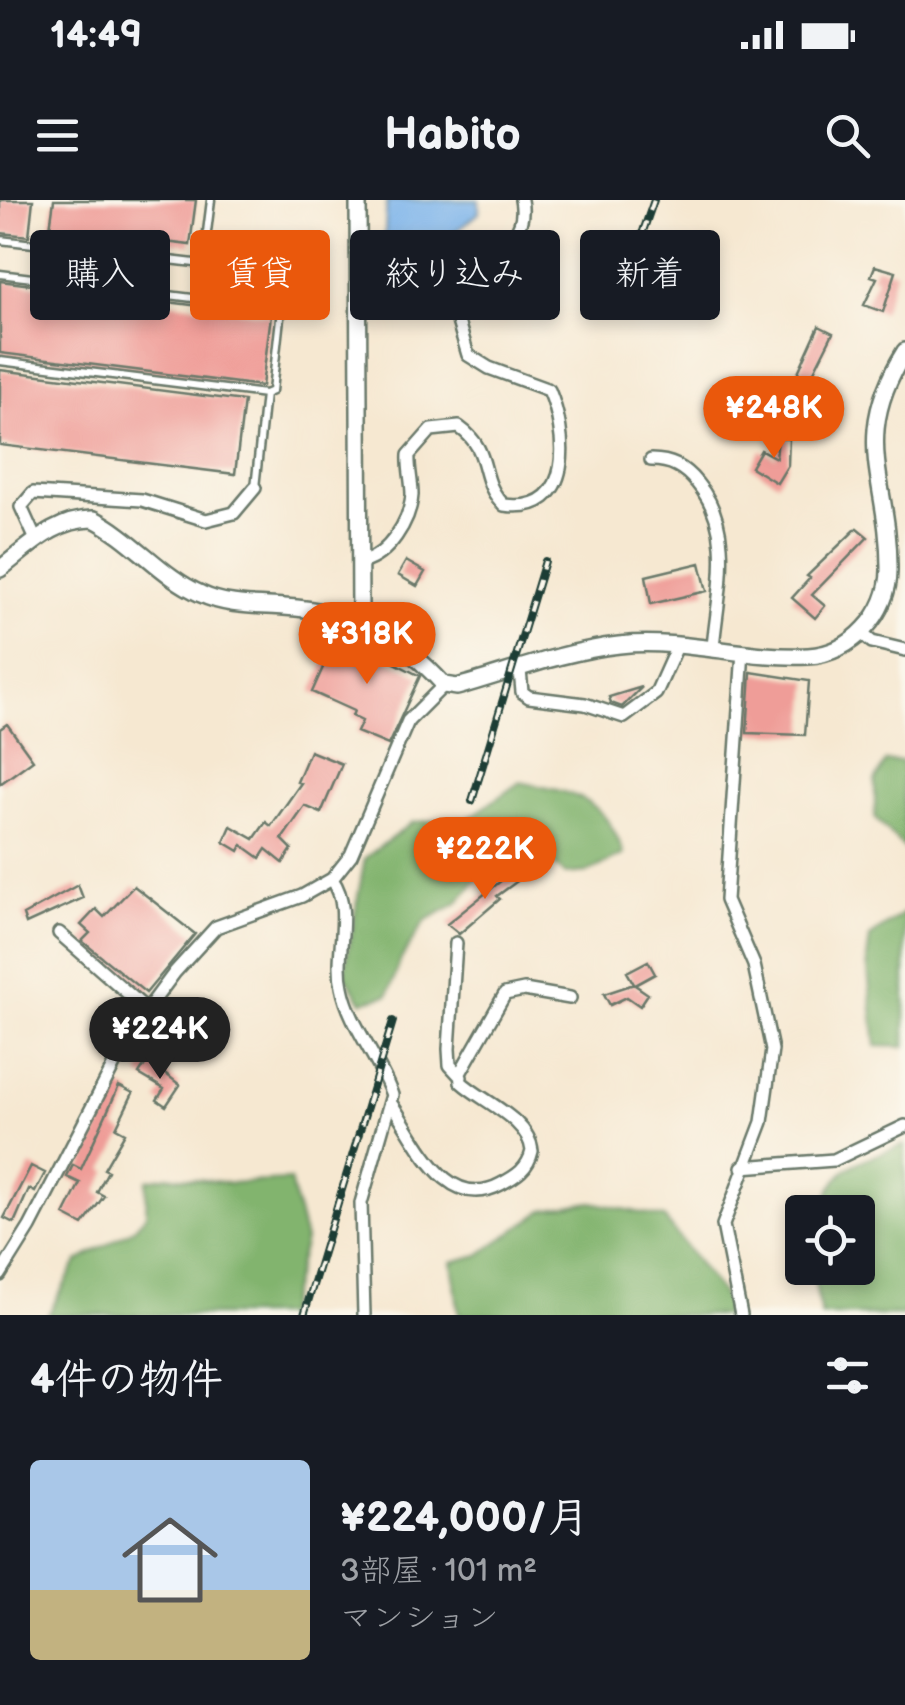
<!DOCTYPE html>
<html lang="ja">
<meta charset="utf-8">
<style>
body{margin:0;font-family:"Balsamiq Sans","Klee One",sans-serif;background:#242831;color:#f1f3f6;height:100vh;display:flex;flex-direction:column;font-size:38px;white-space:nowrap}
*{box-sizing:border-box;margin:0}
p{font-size:32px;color:#9ea1a6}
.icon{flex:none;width:55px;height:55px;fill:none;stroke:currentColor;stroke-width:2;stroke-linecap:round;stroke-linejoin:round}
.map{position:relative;height:1115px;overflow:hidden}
.details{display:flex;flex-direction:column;background:#171b24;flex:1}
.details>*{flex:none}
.top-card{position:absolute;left:30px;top:30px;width:845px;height:90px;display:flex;gap:20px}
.fabs{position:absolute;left:785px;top:995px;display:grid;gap:20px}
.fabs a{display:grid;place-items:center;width:90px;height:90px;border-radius:10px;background:#171b24;box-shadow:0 5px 15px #0003;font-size:50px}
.price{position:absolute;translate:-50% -85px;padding:0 22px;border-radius:35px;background:#ea580c;color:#fff;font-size:32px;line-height:65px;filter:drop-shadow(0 2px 5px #0008)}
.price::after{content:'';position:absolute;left:50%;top:60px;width:30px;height:22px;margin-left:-15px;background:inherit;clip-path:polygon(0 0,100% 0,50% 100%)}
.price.active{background:#222;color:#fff}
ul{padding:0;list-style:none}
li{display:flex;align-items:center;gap:30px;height:250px;padding:0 30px}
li+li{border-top:2px solid #363941}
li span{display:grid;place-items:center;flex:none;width:280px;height:200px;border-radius:10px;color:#555}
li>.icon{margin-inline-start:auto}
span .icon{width:120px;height:120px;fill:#fffc;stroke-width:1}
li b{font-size:42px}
h2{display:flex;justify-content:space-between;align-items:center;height:120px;padding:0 30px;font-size:42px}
.chip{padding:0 35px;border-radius:10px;background:#171b24;box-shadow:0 5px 15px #0003;font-size:35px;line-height:90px}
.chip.active{background:#ea580c;color:#fff}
.status{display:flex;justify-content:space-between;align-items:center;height:70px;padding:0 50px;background:#171b24;direction:ltr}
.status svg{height:28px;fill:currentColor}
header{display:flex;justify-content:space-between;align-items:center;height:130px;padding:0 30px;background:#171b24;font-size:45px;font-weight:600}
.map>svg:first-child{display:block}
.forest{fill:#82b46e;stroke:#507851;stroke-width:2.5}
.water{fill:#7ab2ea;stroke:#4c788f;stroke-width:2.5}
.building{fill:#ef9d98}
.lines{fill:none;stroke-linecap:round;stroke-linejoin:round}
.service-casing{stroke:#6a796b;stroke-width:11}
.minor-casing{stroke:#6a796b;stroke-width:16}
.tertiary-casing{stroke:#6a796b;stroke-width:20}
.service{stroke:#fff;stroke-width:6}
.minor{stroke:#fff;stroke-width:11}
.tertiary{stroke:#fff;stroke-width:15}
.rail-casing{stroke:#1f3d34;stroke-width:8}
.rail{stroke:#fbf7ec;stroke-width:4;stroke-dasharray:11;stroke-linecap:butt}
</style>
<div class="status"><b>14:49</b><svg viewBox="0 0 49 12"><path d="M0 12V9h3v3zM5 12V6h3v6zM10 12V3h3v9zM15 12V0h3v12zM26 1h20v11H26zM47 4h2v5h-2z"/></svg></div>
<header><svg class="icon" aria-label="menu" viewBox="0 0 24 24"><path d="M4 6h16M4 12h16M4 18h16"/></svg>Habito<svg class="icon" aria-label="search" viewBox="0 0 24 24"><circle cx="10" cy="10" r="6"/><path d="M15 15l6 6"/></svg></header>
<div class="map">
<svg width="905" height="1115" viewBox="0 0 905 1115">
<rect width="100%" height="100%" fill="#fbf7ec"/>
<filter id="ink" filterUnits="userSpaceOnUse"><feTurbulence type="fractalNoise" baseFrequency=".01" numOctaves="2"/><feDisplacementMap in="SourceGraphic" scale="20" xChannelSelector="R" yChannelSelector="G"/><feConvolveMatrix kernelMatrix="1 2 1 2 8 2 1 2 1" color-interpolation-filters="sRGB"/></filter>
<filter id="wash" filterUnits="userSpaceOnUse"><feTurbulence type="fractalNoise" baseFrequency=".0048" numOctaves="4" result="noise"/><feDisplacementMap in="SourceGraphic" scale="40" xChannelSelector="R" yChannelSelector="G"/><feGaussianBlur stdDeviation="2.25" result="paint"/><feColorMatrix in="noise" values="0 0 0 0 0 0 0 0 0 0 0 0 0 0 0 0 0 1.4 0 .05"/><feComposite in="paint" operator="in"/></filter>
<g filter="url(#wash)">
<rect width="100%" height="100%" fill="#f6e8d1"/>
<path class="forest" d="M 902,561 L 905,649 L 875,618 L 875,581 L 885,562 Z
M 520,582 C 576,594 604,596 624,654 L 588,672 L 565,674 L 541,652 L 492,662 L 456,704 L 425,721 L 401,759 L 388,795 L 362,802 L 344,774 L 365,658 L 413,622 L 468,619 Z
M 905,712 L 905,847 L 876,846 L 867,760 L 870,737 Z
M 905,945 L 905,1115 L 821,1115 L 812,1068 L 858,1068 L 858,1012 L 822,1012 C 835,962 861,961 905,945 Z
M 169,976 L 230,983 L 290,980 L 305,1040 L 285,1115 L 48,1115 L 77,1062 L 132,1030 L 146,1015 L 147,980 Z
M 592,1002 L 664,1018 L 727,1101 L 729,1115 L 459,1115 L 452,1062 L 479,1055 L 544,1010 Z"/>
<path class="water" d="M 387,0 L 479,0 L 479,13 C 448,39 423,55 383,64 Z"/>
<g id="blocks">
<path class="building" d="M 0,0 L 33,0 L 29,36 L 0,33 Z
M 54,0 L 196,0 L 190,45 L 50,28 Z
M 875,66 L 896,72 L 883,112 L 864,105 L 877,78 L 871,76 Z
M 0,81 L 271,115 L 262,186 L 0,153 Z
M 819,126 L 833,133 L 801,197 L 800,206 L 806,207 L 801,236 L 782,233 L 789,192 Z
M 0,170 L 244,201 L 235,274 L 0,245 Z
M 778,238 L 789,239 L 788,265 L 777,283 L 751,267 L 761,250 L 776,258 Z
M 857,328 L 868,337 L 812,395 L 825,406 L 815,418 L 792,398 L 810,378 L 807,376 Z
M 406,361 L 425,372 L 417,386 L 398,375 Z
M 700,363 L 707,391 L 651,404 L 646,376 Z
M 338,434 L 420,476 L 388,545 L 357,532 L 362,521 L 352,516 L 354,511 L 312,492 Z
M 751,472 L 809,481 L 805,535 L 747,533 Z
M 642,487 L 622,507 L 611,503 L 609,497 Z
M 7,524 L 33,560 L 0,584 L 0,529 Z
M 310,551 L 342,564 L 321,613 L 305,606 L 282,639 L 292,649 L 283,663 L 266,649 L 260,658 L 242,645 L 239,651 L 224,642 L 231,626 L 254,639 L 266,622 L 271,626 L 301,583 L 297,582 Z
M 521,665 L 527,674 L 497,696 L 500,699 L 459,734 L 447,724 Z
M 78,685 L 83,698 L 26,724 L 23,715 Z
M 134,686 L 195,734 L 146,793 L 82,741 L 90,733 L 81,725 L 96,709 L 104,717 Z
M 648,761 L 655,774 L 635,785 L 648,794 L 640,806 L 627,797 L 610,805 L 604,794 L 634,784 L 627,772 Z
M 171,817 L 198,827 L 191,844 L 164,834 Z
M 148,860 L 180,885 L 166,906 L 157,900 L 164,889 L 139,874 Z
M 119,886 L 133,893 L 116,928 L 125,933 L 104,969 L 108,971 L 97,992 L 104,996 L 83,1025 L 64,1015 L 80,983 L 67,977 L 73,965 L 81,969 Z
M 31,966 L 45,973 L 35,992 L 29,989 L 14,1023 L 4,1018 Z"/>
</g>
</g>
<g filter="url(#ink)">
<use href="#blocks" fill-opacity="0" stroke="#6a796b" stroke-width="2.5"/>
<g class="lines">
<g class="service-casing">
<path id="service" d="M 0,40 L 203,64 L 211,0
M 0,74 L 281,109 L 272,191 L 265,194 L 255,288
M 0,161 L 265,194"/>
</g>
<g class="minor-casing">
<path id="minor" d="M 651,260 C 671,260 684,267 697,283 C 736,329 718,392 713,447
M 36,340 L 21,307 L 33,293 L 142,300 L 206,320 L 234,313 L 255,288
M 363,362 C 388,355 410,322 412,295 C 412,281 408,268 409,255 L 431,230 L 459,227 C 494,252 477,279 504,305 C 576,315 567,233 549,190 L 489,168 L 468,155 L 456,115 L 462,75 C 486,50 530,44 521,0
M 860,432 L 872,442 L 905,450
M 520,470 L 522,492 L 529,497 L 585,504 L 624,517 L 656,493 L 678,444
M 332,679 C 354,710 334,751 342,787 C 349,824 379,859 392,895 L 361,1003 L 364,1115
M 59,733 L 147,810
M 456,743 L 449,849 L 450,865 L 461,877
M 392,905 C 417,940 446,1014 501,984 C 516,976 528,969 532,951 C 529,919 483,902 461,882 L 460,873 L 505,794 L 524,790 L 570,798
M 742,967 L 834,960 L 905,926
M 0,1075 L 30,1027 L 132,830 L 175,772 L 216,727 L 302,696 L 332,679 L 351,655 L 408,521 L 444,485
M 741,1115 L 723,1025 L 762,922 L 772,850 L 754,765 L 726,700 L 743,451"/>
</g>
<g class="tertiary-casing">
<path id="tertiary" d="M 358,0 L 360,419
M 0,369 C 29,347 56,318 94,319 C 133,339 162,377 201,394 C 226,406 256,405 284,407 C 352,411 398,434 444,485 L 457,487 C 510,472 565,451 619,445 C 683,438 745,459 808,456 C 852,454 889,413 889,370 C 890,279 849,241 905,151"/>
</g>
<use href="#service" class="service"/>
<use href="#minor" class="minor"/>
<use href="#tertiary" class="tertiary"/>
<g class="rail-casing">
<path id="rail" d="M 621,94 L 654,0
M 472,601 L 545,361
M 304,1115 L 393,821"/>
</g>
<use href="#rail" class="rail"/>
</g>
</g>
</svg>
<div class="fabs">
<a><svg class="icon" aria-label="locate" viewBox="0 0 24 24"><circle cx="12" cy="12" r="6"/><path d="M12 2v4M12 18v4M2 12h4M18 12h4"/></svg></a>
</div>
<b class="price" style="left:774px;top:261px">¥248K</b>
<b class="price" style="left:367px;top:487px">¥318K</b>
<b class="price" style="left:485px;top:702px">¥222K</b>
<b class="price active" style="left:160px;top:882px">¥224K</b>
<div class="top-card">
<a class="chip">購入</a>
<a class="chip active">賃貸</a>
<a class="chip">絞り込み</a>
<a class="chip">新着</a>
</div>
</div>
<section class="details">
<h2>4件の物件<svg class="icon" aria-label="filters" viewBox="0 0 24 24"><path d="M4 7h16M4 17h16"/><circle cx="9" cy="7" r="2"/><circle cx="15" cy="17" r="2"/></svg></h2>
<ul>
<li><span style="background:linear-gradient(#a9c7e8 65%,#c2b280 0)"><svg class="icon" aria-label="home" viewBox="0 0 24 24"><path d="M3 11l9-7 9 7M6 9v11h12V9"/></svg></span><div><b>¥224,000/月</b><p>3部屋 · 101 m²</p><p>マンション</p></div></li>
</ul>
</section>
